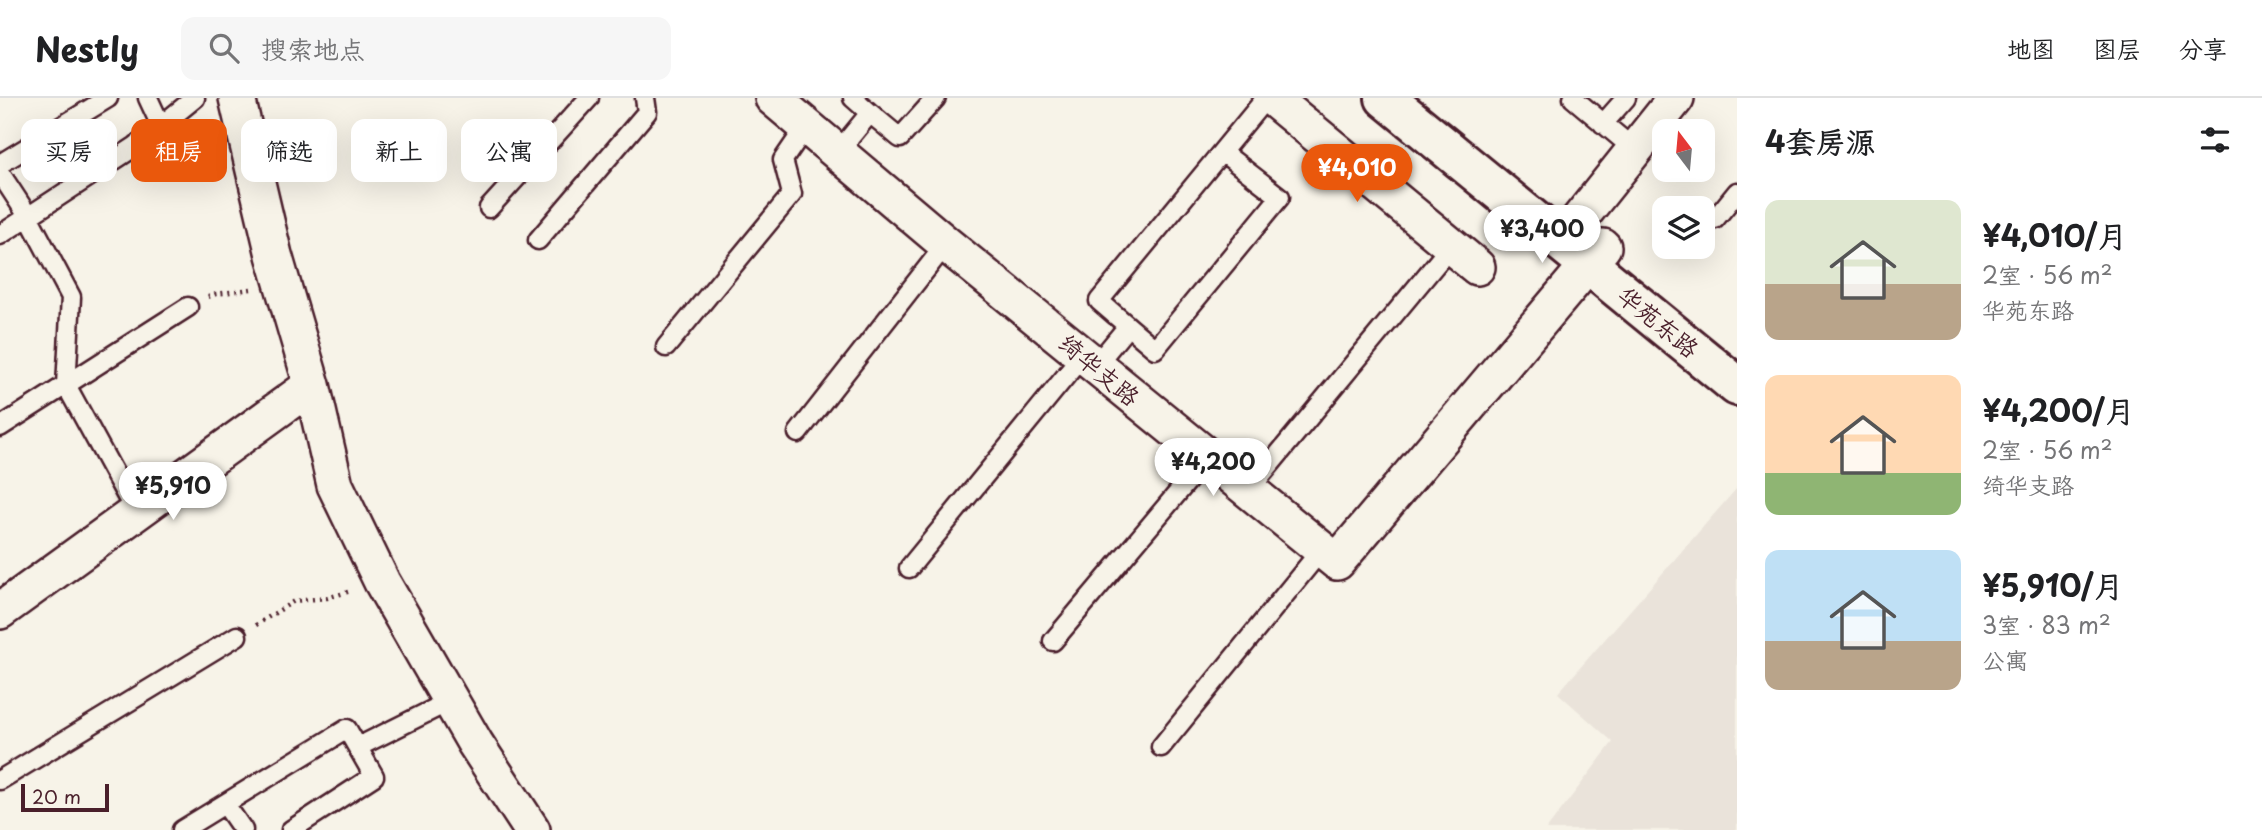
<!DOCTYPE html>
<html lang="zh">
<meta charset="utf-8">
<style>
body{margin:0;font-family:"Playpen Sans","LXGW WenKai TC",sans-serif;background:#f6f6f6;color:#202124;height:100vh;display:flex;flex-direction:column;font-size:26px;white-space:nowrap}
*{box-sizing:border-box;margin:0}
p{font-size:23px;color:#757577}
.icon{flex:none;width:38px;height:38px;fill:none;stroke:currentColor;stroke-width:2;stroke-linecap:round;stroke-linejoin:round}
.map{position:relative;flex:1;overflow:hidden}
.sheet{display:flex;flex-direction:column;background:#fff;width:525px}
.sheet>*{flex:none}
.banner{position:absolute;left:21px;top:21px;width:665px;height:63px;display:flex;gap:14px}
.needle{width:46px;rotate:344deg}
.tools{position:absolute;left:1652px;top:21px;display:grid;gap:14px}
.tools a{display:grid;place-items:center;width:63px;height:63px;border-radius:14px;background:#fff;box-shadow:0 7px 28px #0002;font-size:35px}
.scale{position:absolute;left:21px;bottom:18px;width:88px;box-sizing:border-box;padding-left:7px;border:4px solid #4a1f2b;border-top:0;font-size:19px;line-height:24px;white-space:nowrap;color:#4a1f2b;-webkit-text-stroke:5px #f7f3e8;paint-order:stroke}
.price{position:absolute;translate:-50% -60px;padding:0 16px;border-radius:24px;background:#fff;color:#222;font-size:23px;line-height:46px;filter:drop-shadow(0 2px 4px #0008)}
.price::after{content:'';position:absolute;left:50%;top:42px;width:21px;height:16px;margin-left:-10px;background:inherit;clip-path:polygon(0 0,100% 0,50% 100%)}
.price.current{background:#ea580c;color:#fff}
ul{padding:0;list-style:none}
li{display:flex;align-items:center;gap:21px;height:175px;padding:0 28px}
li span{display:grid;place-items:center;flex:none;width:196px;height:140px;border-radius:14px;color:#555}
li>.icon{margin-inline-start:auto}
span .icon{width:84px;height:84px;fill:#fffc;stroke-width:1}
li b{font-size:30px}
h2{display:flex;justify-content:space-between;align-items:center;height:84px;padding:0 28px;font-size:30px}
.tag{padding:0 24px;border-radius:14px;background:#fff;box-shadow:0 7px 28px #0002;font-size:24px;line-height:63px}
.tag.current{background:#ea580c;color:#fff}
header{display:flex;align-items:center;gap:42px;box-sizing:border-box;height:98px;padding:0 35px;background:#fff;border-bottom:2px solid #e0e0e0}
header strong{font-size:33px}
nav{display:flex;gap:38px;margin-inline-start:auto;font-size:24px}
.search{width:490px;height:63px;background:#f6f6f6;display:flex;align-items:center;gap:18px;box-sizing:border-box;padding:0 24px;border-radius:14px;color:#757577;font-size:26px}
main{display:flex;flex:1;min-height:0}
.map>svg:first-child{display:block}
.built{fill:#eae3da}
.lines{fill:none;stroke-linecap:round;stroke-linejoin:round}
.lane-casing{stroke:#4a1f2b;stroke-width:23}
.street-casing{stroke:#4a1f2b;stroke-width:40}
.secondary-casing{stroke:#4a1f2b;stroke-width:44}
.path{stroke:#4a1f2b;stroke-width:4.5;stroke-dasharray:2 5;stroke-linecap:butt}
.lane{stroke:#f7f3e8;stroke-width:18}
.street{stroke:#f7f3e8;stroke-width:35}
.secondary{stroke:#f7f3e8;stroke-width:38}
.labels{text-anchor:middle;dominant-baseline:central;stroke-width:5;stroke-linejoin:round;paint-order:stroke}
.street-label{font-size:24px;fill:#4a1f2b;stroke:#f7f3e8}
</style>
<header>
<strong>Nestly</strong>
<div class="search"><svg class="icon" aria-label="search" viewBox="0 0 24 24"><circle cx="10" cy="10" r="6"/><path d="M15 15l6 6"/></svg>搜索地点</div>
<nav><a>地图</a><a>图层</a><a>分享</a></nav>
</header>
<main>
<div class="map">
<svg width="1737" height="732" viewBox="0 0 1737 732">
<rect width="100%" height="100%" fill="#f7f3e8"/>
<filter id="ink" filterUnits="userSpaceOnUse"><feTurbulence type="fractalNoise" baseFrequency=".0143" numOctaves="2"/><feDisplacementMap in="SourceGraphic" scale="14" xChannelSelector="R" yChannelSelector="G"/><feConvolveMatrix kernelMatrix="1 2 1 2 8 2 1 2 1" color-interpolation-filters="sRGB"/></filter>
<g filter="url(#ink)">
<path class="built" d="M 1737,390 L 1737,732 L 1546,732 L 1613,644 L 1558,595 Z"/>
<g class="lines">
<g class="lane-casing">
<path id="lane" d="M 148,0 L 161,28
M 1573,0 L 1635,52
M 870,15 L 900,40 L 936,0
M 1603,26 L 1626,0
M 838,54 L 870,15 L 853,0
M 0,66 L 108,0
M 0,75 L 28,118 L 71,199 L 66,287 L 136,415
M 489,110 L 589,0
M 1715,121 L 1737,94
M 0,137 L 136,48 L 195,0
M 538,142 L 647,14 L 645,0
M 1128,228 L 1155,251 L 1280,99 L 1222,54
M 666,249 L 792,96 L 783,62 L 807,27
M 1095,268 L 1128,228 L 1099,203 L 1266,0
M 0,329 L 188,209
M 798,335 L 946,146
M 1248,393 L 1451,148
M 909,470 L 1083,257
M 1053,543 L 1207,360
M 358,649 L 450,603
M 1161,649 L 1322,451
M 0,682 L 237,538
M 225,706 L 243,732
M 182,732 L 347,631 L 374,678 L 291,732"/>
</g>
<g class="street-casing">
<path id="street" d="M 237,0 L 274,157 L 312,287 L 335,387 L 382,484 L 475,645 L 532,732
M 773,0 L 946,146 L 1337,464 L 1603,149
M 1272,0 L 1477,169
M 1561,144 L 1676,0
M 0,513 L 312,287"/>
</g>
<g class="secondary-casing">
<path id="secondary" d="M 1385,0 L 1737,288"/>
</g>
<path class="path" d="M 208,199 L 216,196 L 251,191
M 256,527 L 294,503 L 327,500 L 351,493"/>
<use href="#lane" class="lane"/>
<use href="#street" class="street"/>
<use href="#secondary" class="secondary"/>
</g>
</g>
<g class="labels">
<g class="street-label">
<text transform="translate(1659 223) rotate(39)">华苑东路</text>
<text transform="translate(1100 271) rotate(40)">绮华支路</text>
</g>
</g>
</svg>
<div class="tools">
<a><svg class="needle" viewBox="-14 -14 28 28"><path d="M0-13l5 13h-10z" fill="#e53935"/><path d="M0 13l5-13h-10z" fill="#757577"/></svg></a>
<a><svg class="icon" aria-label="layers" viewBox="0 0 24 24"><path d="M12 4l9 5-9 5-9-5zM3 14l9 5 9-5"/></svg></a>
</div>
<div class="scale">20 m</div>
<b class="price current" style="left:1357px;top:106px">¥4,010</b>
<b class="price" style="left:1542px;top:167px">¥3,400</b>
<b class="price" style="left:1213px;top:400px">¥4,200</b>
<b class="price" style="left:173px;top:424px">¥5,910</b>
<div class="banner">
<a class="tag">买房</a>
<a class="tag current">租房</a>
<a class="tag">筛选</a>
<a class="tag">新上</a>
<a class="tag">公寓</a>
</div>
</div>
<section class="sheet">
<h2>4套房源<svg class="icon" aria-label="filters" viewBox="0 0 24 24"><path d="M4 7h16M4 17h16"/><circle cx="9" cy="7" r="2"/><circle cx="15" cy="17" r="2"/></svg></h2>
<ul>
<li><span style="background:linear-gradient(#dfe7d0 60%,#b9a48a 0)"><svg class="icon" aria-label="home" viewBox="0 0 24 24"><path d="M3 11l9-7 9 7M6 9v11h12V9"/></svg></span><div><b>¥4,010/月</b><p>2室 · 56 m²</p><p>华苑东路</p></div></li>
<li><span style="background:linear-gradient(#ffd9b3 70%,#8fb573 0)"><svg class="icon" aria-label="home" viewBox="0 0 24 24"><path d="M3 11l9-7 9 7M6 9v11h12V9"/></svg></span><div><b>¥4,200/月</b><p>2室 · 56 m²</p><p>绮华支路</p></div></li>
<li><span style="background:linear-gradient(#bfe0f5 65%,#b9a48a 0)"><svg class="icon" aria-label="home" viewBox="0 0 24 24"><path d="M3 11l9-7 9 7M6 9v11h12V9"/></svg></span><div><b>¥5,910/月</b><p>3室 · 83 m²</p><p>公寓</p></div></li>
</ul>
</section>
</main>
